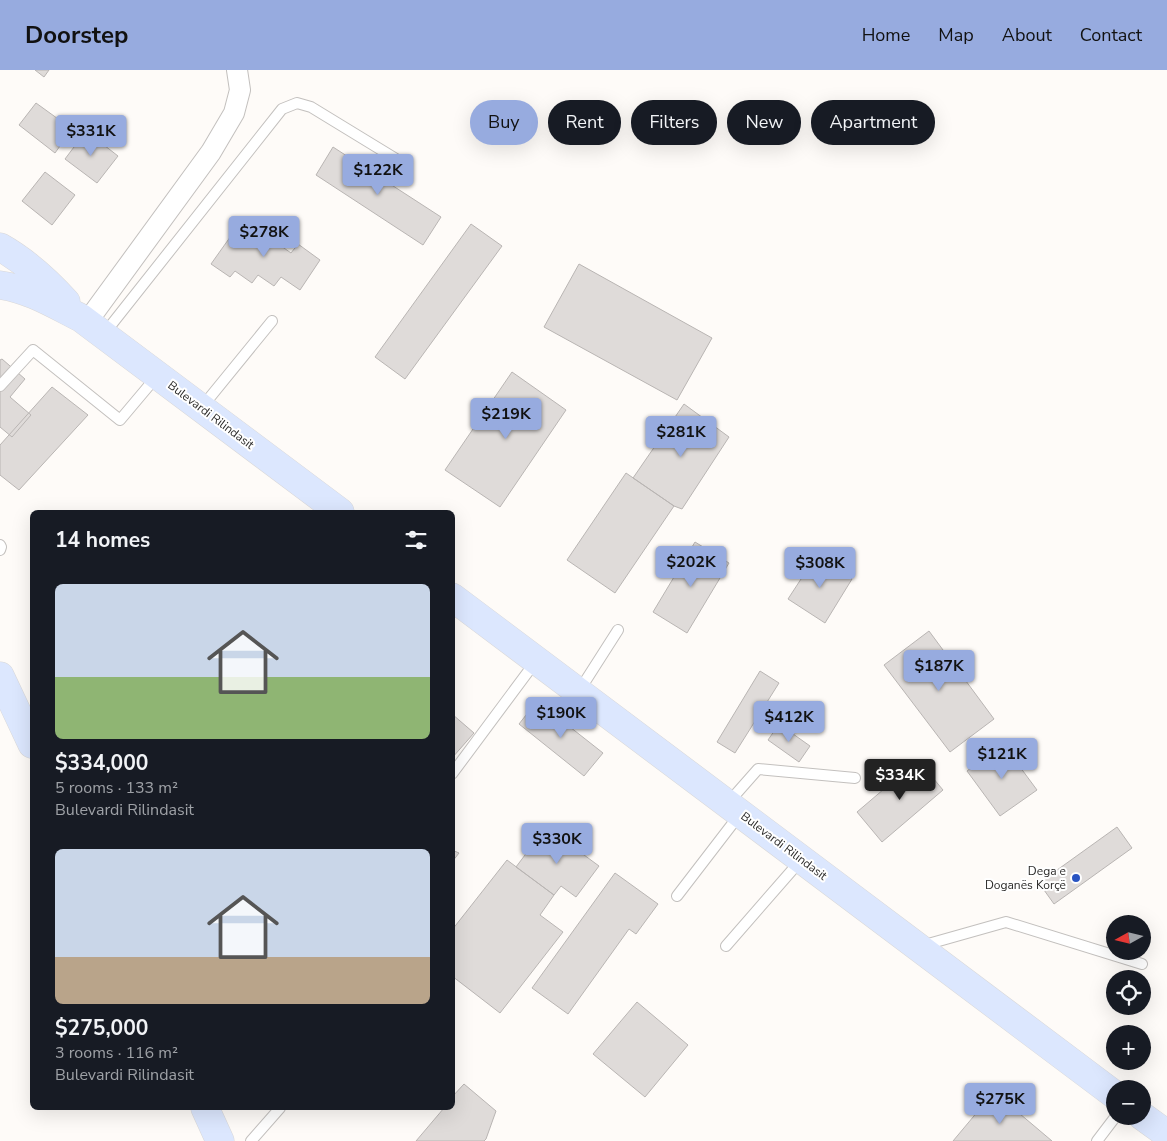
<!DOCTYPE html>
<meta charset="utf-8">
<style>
body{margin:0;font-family:"Nunito Sans",sans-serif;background:#242831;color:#f1f3f6;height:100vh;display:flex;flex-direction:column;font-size:19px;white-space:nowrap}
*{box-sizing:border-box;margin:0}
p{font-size:16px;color:#9ea1a6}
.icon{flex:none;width:28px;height:28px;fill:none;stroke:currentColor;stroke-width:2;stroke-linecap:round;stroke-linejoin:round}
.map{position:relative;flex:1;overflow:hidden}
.panel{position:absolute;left:30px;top:440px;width:425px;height:600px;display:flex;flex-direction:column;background:#171b24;border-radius:8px;box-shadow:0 5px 20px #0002}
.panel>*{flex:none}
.banner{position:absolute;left:470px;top:30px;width:475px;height:45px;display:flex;gap:10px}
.needle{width:32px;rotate:262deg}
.tools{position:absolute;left:1106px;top:845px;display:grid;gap:10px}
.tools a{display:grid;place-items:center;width:45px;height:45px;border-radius:50%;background:#171b24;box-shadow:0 5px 20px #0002;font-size:25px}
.price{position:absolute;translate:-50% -42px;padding:0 11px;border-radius:5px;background:#97abdf;color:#111;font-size:16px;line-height:32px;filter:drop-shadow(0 1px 2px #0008)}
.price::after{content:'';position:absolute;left:50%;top:30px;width:15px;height:11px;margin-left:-8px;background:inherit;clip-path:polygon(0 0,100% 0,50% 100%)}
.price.on{background:#222;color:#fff}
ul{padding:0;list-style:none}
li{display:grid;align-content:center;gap:10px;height:265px;padding:0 25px}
li span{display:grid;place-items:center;height:155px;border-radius:8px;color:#555}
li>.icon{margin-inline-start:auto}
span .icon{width:90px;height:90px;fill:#fffc;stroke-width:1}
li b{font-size:21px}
h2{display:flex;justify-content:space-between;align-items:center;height:60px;padding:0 25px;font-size:21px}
.chip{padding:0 18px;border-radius:22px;background:#171b24;box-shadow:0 5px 20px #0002;font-size:18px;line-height:45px}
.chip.on{background:#97abdf;color:#111}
header{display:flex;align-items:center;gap:30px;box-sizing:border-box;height:70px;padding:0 25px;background:#97abdf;color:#111}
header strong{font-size:24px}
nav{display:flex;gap:28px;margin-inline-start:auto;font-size:18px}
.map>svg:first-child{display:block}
.building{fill:#dfdbd9;stroke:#b9b5b3}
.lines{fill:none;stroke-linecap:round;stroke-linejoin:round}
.service-casing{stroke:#c3c0be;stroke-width:12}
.minor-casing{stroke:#c3c0be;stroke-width:22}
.primary-casing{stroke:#d9d8d8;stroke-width:29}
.service{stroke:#fff;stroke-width:10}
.minor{stroke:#fff;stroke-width:20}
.primary{stroke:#dce7fe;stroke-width:28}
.poi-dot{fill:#2954c2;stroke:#fff;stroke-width:2}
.labels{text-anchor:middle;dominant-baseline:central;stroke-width:4;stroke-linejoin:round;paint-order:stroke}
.street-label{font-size:12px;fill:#2a2928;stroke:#fff}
.poi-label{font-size:12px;fill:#2a2928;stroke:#fff;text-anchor:end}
</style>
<header>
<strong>Doorstep</strong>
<nav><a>Home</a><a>Map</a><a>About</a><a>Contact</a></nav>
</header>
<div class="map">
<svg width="1167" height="1071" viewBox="0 0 1167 1071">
<rect width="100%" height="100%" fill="#fefbf8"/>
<path class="building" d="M 35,0 L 49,0 L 44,7 Z
M 36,33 L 72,59 L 55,83 L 19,55 Z
M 86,61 L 118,86 L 97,113 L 65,89 Z
M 333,77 L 441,147 L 423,175 L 316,105 Z
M 45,102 L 75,125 L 52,155 L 22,131 Z
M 243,149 L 291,183 L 298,174 L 320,190 L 300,220 L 281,207 L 274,216 L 258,205 L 252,213 L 235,201 L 230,207 L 211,194 Z
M 471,154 L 502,176 L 405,309 L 375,287 Z
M 579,194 L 712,268 L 677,330 L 544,257 Z
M 2,289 L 25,309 L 10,327 L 31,345 L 12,367 L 0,357 L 0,290 Z
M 512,302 L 566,340 L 500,437 L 445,400 Z
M 52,317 L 88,345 L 19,420 L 0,405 L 0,375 Z
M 684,334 L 729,367 L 682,439 L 674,436 L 633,408 Z
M 626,403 L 674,436 L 615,523 L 567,490 Z
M 695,472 L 729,493 L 687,563 L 653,542 Z
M 816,486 L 852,509 L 825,553 L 788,529 Z
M 929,561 L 994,649 L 950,682 L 884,595 Z
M 760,601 L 779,613 L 735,683 L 717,672 Z
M 537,631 L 603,683 L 584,706 L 519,654 Z
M 452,644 L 474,663 L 452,688 Z
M 779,654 L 810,676 L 799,692 L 768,670 Z
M 1003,674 L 1037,720 L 1000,746 L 967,701 Z
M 918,690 L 943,720 L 882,772 L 857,742 Z
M 546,757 L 599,796 L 576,827 L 561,816 L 554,825 L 516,797 Z
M 1117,757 L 1132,778 L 1054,834 L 1039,813 Z
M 452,780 L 459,783 L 452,792 Z
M 507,790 L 554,825 L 540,845 L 563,862 L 500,943 L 452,906 L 452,860 Z
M 615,803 L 658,834 L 636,864 L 629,859 L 568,944 L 532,918 Z
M 637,932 L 688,975 L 645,1027 L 593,984 Z
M 464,1014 L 496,1041 L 486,1069 L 484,1071 L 416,1071 L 444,1038 L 452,1038 L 452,1027 Z
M 994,1022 L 1052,1071 L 953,1071 Z"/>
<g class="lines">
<g class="service-casing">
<path id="service" d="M 104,264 L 282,39 L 297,33 L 311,37 L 406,95
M 0,316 L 33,280 L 120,350 L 157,306
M 202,337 L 272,251
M 0,475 L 1,477 L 0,480
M 579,621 L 618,560
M 452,704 L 536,591
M 728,733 L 758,699 L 855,708
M 677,826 L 740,744
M 726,876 L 801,790
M 921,876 L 1006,852 L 1142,894
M 251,1071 L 280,1038
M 1097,1071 L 1116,1046"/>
</g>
<g class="minor-casing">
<path id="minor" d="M 87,252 L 211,82 L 234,43 L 240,20 L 237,0"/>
</g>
<g class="primary-casing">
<path id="primary" d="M 0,177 C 25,191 47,211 66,232
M 0,215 C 29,219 55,235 81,248 L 340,442
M 452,527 L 1115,1025
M 0,606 L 32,674
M 205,1038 L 220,1071
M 1142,1046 L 1167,1064"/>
</g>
<use href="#service" class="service"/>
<use href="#minor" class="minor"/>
<use href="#primary" class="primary"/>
</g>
<circle class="poi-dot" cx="1076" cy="808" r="5"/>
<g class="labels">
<g class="street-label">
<text transform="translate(211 345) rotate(37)">Bulevardi Rilindasit</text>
<text transform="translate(784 776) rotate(37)">Bulevardi Rilindasit</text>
</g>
<g class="poi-label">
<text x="1066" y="801">Dega e<tspan x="1066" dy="14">Doganës Korçë</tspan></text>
</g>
</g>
</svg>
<div class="tools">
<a><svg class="needle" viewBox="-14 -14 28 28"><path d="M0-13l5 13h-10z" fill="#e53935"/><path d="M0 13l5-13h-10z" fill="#9ea1a6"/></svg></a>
<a><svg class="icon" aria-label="locate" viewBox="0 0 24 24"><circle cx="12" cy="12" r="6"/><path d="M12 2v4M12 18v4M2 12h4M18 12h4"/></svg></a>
<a>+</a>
<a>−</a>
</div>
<b class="price" style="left:91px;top:87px">$331K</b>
<b class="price" style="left:378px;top:126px">$122K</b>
<b class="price" style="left:264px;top:188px">$278K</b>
<b class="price" style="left:506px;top:370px">$219K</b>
<b class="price" style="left:681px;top:388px">$281K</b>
<b class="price" style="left:691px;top:518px">$202K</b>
<b class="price" style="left:820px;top:519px">$308K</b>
<b class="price" style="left:939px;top:622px">$187K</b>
<b class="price" style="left:561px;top:669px">$190K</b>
<b class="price" style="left:789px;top:673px">$412K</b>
<b class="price" style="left:1002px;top:710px">$121K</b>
<b class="price on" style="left:900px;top:731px">$334K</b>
<b class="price" style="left:557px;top:795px">$330K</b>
<b class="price" style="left:1000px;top:1055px">$275K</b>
<div class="banner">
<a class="chip on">Buy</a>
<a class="chip">Rent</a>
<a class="chip">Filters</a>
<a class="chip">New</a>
<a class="chip">Apartment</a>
</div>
<section class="panel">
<h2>14 homes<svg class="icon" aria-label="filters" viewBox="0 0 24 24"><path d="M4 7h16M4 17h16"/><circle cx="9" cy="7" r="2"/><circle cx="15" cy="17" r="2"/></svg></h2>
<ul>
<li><span style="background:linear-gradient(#c9d6e8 60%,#8fb573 0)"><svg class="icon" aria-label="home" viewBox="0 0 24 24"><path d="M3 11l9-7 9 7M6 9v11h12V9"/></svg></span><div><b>$334,000</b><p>5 rooms · 133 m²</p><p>Bulevardi Rilindasit</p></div></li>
<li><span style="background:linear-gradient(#c9d6e8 70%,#b9a48a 0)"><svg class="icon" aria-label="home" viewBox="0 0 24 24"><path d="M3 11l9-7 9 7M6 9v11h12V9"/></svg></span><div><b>$275,000</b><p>3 rooms · 116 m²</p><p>Bulevardi Rilindasit</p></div></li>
</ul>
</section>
</div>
